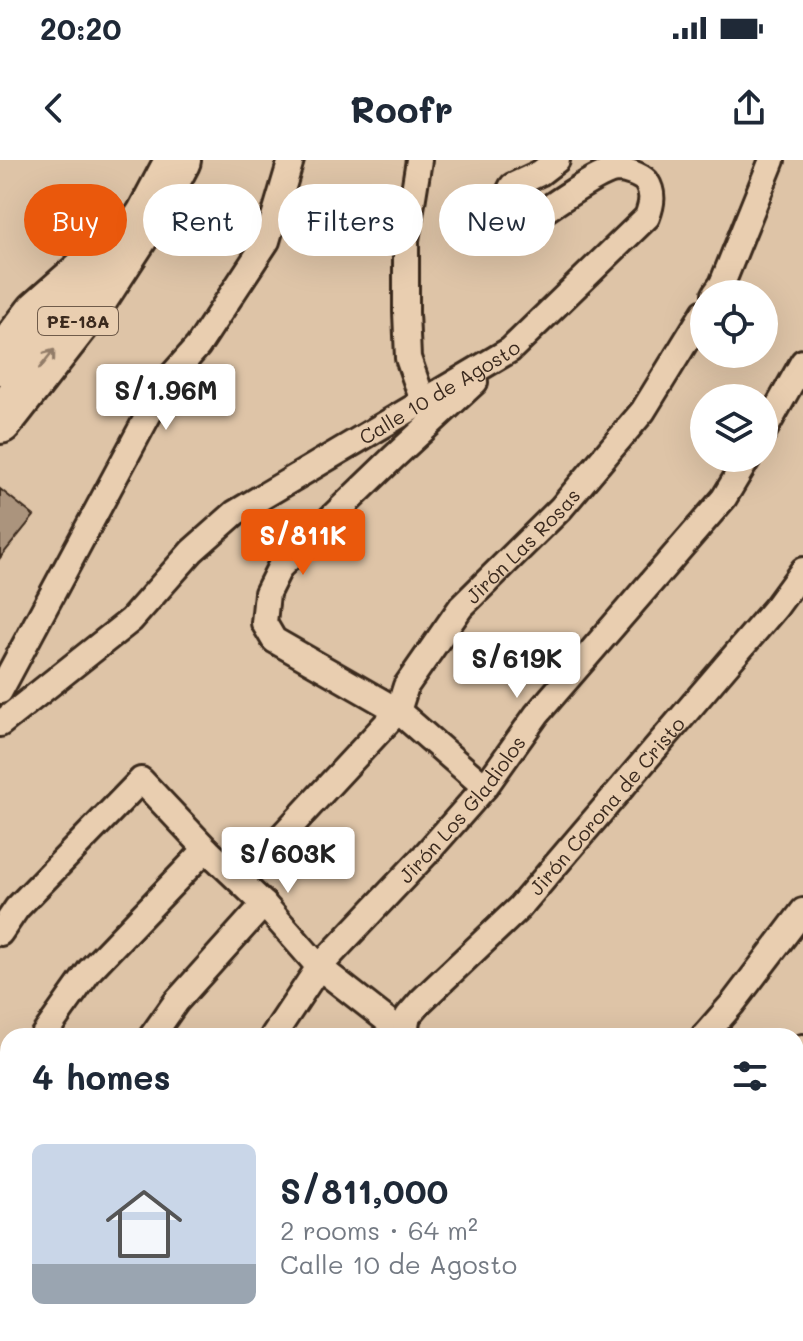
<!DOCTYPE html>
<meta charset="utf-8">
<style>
body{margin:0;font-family:Mali,sans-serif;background:#f2f2f3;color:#1f2937;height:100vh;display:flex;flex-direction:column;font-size:30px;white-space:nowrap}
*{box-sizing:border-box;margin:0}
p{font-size:26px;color:#747a83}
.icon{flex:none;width:44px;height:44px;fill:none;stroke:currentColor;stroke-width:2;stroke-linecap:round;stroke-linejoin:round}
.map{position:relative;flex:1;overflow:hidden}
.panel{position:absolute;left:0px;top:868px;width:804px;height:314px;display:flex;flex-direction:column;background:#fff;border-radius:24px 24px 0 0;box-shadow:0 8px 32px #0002}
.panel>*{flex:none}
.top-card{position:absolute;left:24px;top:24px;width:756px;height:72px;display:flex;gap:16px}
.tools{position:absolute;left:690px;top:120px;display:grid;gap:16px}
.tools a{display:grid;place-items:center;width:88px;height:88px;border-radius:50%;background:#fff;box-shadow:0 8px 32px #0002;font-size:40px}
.price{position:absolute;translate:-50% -68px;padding:0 18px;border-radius:8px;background:#fff;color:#222;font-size:26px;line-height:52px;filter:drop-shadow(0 2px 4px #0008)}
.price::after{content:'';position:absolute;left:50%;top:48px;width:24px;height:18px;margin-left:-12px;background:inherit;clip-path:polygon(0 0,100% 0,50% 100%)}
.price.selected{background:#ea580c;color:#fff}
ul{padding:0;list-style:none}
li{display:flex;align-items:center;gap:24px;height:200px;padding:0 32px}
li span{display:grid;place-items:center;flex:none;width:224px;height:160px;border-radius:12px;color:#555}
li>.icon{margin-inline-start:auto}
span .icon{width:96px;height:96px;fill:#fffc;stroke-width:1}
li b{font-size:34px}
h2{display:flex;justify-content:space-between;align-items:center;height:96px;padding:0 32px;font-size:34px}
.tag{padding:0 28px;border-radius:36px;background:#fff;box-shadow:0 8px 32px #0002;font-size:28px;line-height:72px}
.tag.selected{background:#ea580c;color:#fff}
.status{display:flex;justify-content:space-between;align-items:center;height:56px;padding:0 40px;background:#fff;direction:ltr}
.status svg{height:22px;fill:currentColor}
header{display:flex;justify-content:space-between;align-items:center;height:104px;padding:0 32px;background:#fff;font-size:36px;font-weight:800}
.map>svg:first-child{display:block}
.building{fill:#ab947d;stroke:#3b2a1e;stroke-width:2}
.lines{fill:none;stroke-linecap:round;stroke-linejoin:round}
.street-casing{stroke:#3b2a1e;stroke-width:30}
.highway-casing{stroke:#3b2a1e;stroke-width:50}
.street{stroke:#e9ceb0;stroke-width:24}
.highway{stroke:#e9ceb0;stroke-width:44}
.oneway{stroke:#927c67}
.labels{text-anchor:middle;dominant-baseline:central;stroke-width:7;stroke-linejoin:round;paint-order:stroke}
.shield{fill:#e9ceb0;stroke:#6f5b4a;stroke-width:2}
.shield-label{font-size:18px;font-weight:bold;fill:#3b2a1e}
.street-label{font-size:20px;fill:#3b2a1e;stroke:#e9ceb0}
</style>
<div class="status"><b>20:20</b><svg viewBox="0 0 49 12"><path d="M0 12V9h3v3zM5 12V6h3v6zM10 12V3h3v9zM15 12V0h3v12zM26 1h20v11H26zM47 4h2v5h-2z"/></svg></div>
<header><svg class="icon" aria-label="back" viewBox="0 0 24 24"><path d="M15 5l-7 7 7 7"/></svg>Roofr<svg class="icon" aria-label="share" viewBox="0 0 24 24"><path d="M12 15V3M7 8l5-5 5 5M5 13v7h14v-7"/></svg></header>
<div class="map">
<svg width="803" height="1181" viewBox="0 0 803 1181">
<rect width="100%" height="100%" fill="#dec4a7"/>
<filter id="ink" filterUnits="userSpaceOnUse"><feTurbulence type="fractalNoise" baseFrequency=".0125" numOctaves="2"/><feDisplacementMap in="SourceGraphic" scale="16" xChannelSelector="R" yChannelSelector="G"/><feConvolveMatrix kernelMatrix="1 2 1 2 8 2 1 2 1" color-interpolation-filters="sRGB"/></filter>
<g filter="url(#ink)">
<path class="building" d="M 0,329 L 34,356 L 0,398 Z"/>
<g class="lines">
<g class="street-casing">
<g id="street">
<path d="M 419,0 L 406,80 L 406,152 L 408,198 L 423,241"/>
<path d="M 715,134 L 722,124 L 772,0"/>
<path d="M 475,222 L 394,297 L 280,407 L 267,433 L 264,463 L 274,480 L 398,551 L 485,627"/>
<path d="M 764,271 L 803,202"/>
<path d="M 0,531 L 166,222 L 198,186 L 267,81 L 291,0"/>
<path id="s1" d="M 0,564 L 131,460 L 192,391 L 235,353 L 510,190 L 647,57 C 652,44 654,33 646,21 C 640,15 626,10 617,10 C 599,11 543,52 525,64 L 515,61 L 506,53 L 506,38 L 512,26 L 540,13 L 557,0"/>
<path id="s2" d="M 241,720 L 398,551 L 406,526 L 461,447 L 561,348 L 643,251 L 704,152"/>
<path d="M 0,773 L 17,748 L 141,620 L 206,689 L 264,744 L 319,807 L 407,876"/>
<path d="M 43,876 L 90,810 L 206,689"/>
<path d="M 152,876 L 176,842 L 264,744"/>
<path id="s3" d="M 273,876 L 319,807 L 425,695 L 485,627 L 537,554 L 724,338 L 748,298"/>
<path id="s4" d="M 404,876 L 408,856 L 421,841 L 519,748 L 776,447 L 803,410"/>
<path d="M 704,876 L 733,843 L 803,751"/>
<path d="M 796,896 L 803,887"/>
<path d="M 0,937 L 8,926"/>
<path d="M 796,1135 L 802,1149 L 798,1181"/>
<path d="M 76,1174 L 79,1181"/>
<path d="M 172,1174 L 176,1181"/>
<path d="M 289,1174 L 292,1181"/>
<path d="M 385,1174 L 388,1181"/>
<path d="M 504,1174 L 504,1181"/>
<path d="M 716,1174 L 716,1181"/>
<path d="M 612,1181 L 612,1174"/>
</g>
</g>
<g class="highway-casing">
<path id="highway" d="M 0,202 L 38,153 L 105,94
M 0,261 L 90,146 L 149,55 L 178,0"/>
</g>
<use href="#street" class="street"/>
<use href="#highway" class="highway"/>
</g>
<defs><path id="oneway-shaft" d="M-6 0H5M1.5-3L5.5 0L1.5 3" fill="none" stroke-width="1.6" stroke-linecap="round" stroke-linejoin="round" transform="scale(2)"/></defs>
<use class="oneway" href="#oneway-shaft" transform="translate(47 199) rotate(-52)"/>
</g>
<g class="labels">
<rect class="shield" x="38" y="147" width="80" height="28" rx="6"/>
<g class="shield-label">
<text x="78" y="161">PE-18A</text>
</g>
<g class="street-label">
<text stroke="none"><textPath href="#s1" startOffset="554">Calle 10 de Agosto</textPath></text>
<text stroke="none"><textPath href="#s2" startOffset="440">Jirón Las Rosas</textPath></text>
<text stroke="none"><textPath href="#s4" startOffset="310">Jirón Corona de Cristo</textPath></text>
<text stroke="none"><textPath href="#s3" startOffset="296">Jirón Los Gladiolos</textPath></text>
</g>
</g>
</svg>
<div class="tools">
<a><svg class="icon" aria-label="locate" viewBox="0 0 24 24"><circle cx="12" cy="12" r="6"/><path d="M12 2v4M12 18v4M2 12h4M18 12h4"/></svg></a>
<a><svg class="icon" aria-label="layers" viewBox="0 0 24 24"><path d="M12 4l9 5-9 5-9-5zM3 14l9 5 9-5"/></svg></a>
</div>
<b class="price" style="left:166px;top:272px">S/1.96M</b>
<b class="price selected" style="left:303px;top:417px">S/811K</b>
<b class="price" style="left:517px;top:540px">S/619K</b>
<b class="price" style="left:288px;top:735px">S/603K</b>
<div class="top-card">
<a class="tag selected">Buy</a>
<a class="tag">Rent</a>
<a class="tag">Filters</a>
<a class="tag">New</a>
</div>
<section class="panel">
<h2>4 homes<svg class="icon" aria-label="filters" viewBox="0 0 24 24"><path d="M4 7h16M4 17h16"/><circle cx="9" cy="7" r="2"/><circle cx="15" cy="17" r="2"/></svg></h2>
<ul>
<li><span style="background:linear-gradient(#c9d6e8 75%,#9aa5b1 0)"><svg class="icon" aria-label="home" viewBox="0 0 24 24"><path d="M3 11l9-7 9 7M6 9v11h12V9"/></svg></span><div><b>S/811,000</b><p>2 rooms · 64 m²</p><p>Calle 10 de Agosto</p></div></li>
</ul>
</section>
</div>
